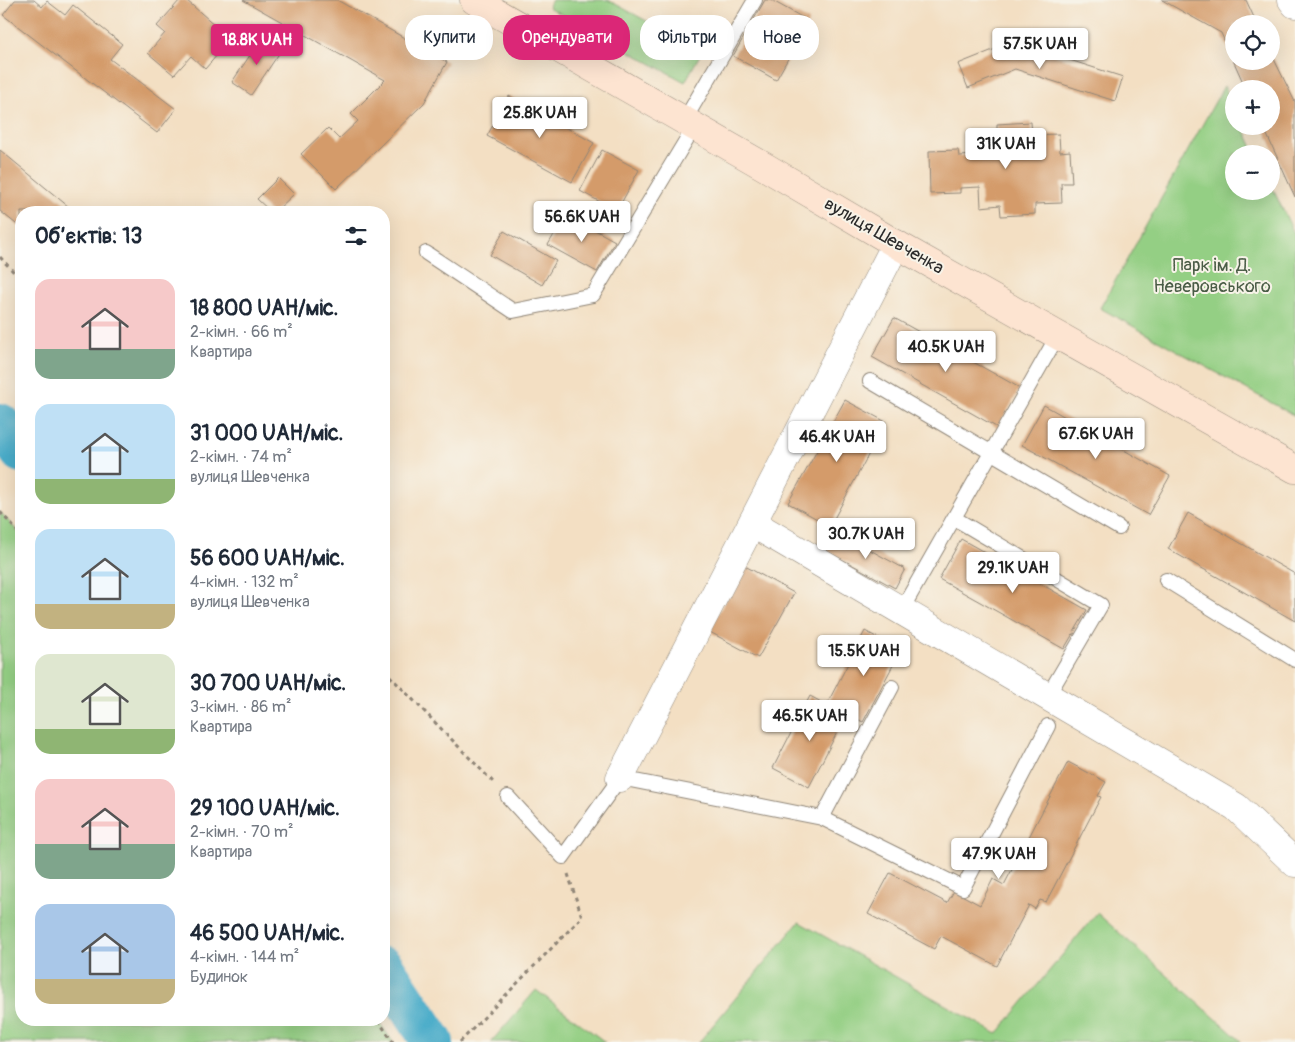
<!DOCTYPE html>
<html lang="uk">
<meta charset="utf-8">
<style>
body{margin:0;font-family:Pangolin,sans-serif;background:#f2f2f3;color:#1f2937;height:100vh;display:flex;flex-direction:column;font-size:19px;white-space:nowrap}
*{box-sizing:border-box;margin:0}
p{font-size:16px;color:#747a83}
.icon{flex:none;width:28px;height:28px;fill:none;stroke:currentColor;stroke-width:2;stroke-linecap:round;stroke-linejoin:round}
.map{position:relative;flex:1;overflow:hidden}
.sheet{position:absolute;left:15px;top:206px;width:375px;height:820px;display:flex;flex-direction:column;background:#fff;border-radius:20px;box-shadow:0 5px 20px #0002}
.sheet>*{flex:none}
.top-card{position:absolute;left:405px;top:15px;width:475px;height:45px;display:flex;gap:10px}
.buttons{position:absolute;left:1225px;top:15px;display:grid;gap:10px}
.buttons a{display:grid;place-items:center;width:55px;height:55px;border-radius:50%;background:#fff;box-shadow:0 5px 20px #0002;font-size:25px}
.price{position:absolute;translate:-50% -42px;padding:0 11px;border-radius:5px;background:#fff;color:#222;font-size:16px;line-height:32px;filter:drop-shadow(0 1px 2px #0008)}
.price::after{content:'';position:absolute;left:50%;top:30px;width:15px;height:11px;margin-left:-8px;background:inherit;clip-path:polygon(0 0,100% 0,50% 100%)}
.price.on{background:#db2777;color:#fff}
ul{padding:0;list-style:none}
li{display:flex;align-items:center;gap:15px;height:125px;padding:0 20px}
li span{display:grid;place-items:center;flex:none;width:140px;height:100px;border-radius:15px;color:#555}
li>.icon{margin-inline-start:auto}
span .icon{width:60px;height:60px;fill:#fffc;stroke-width:1}
li b{font-size:21px}
h2{display:flex;justify-content:space-between;align-items:center;height:60px;padding:0 20px;font-size:21px}
.pill{padding:0 18px;border-radius:20px;background:#fff;box-shadow:0 5px 20px #0002;font-size:18px;line-height:45px}
.pill.on{background:#db2777;color:#fff}
.map>svg:first-child{display:block}
.green{fill:#94cf84;stroke:#607d58}
.lines{fill:none;stroke-linecap:round;stroke-linejoin:round}
.river{stroke:#4aacc9;stroke-width:42}
.building{fill:#d49b6a}
.service-casing{stroke:#8f8577;stroke-width:16}
.minor-casing{stroke:#8f8577;stroke-width:29}
.secondary-casing{stroke:#8f8577;stroke-width:29}
.path{stroke:#8f8577;stroke-width:3;stroke-dasharray:4 4;stroke-linecap:butt}
.service{stroke:#fff;stroke-width:14}
.minor{stroke:#fff;stroke-width:28}
.secondary{stroke:#fde4d1;stroke-width:28}
.labels{text-anchor:middle;dominant-baseline:central;stroke-width:4;stroke-linejoin:round;paint-order:stroke}
.street-label{font-size:18px;fill:#2b2b2b;stroke:#f7f3e8}
.park-label{font-size:18px;fill:#4a5c46;stroke:#f7f3e8}
</style>
<div class="map">
<svg width="1295" height="1042" viewBox="0 0 1295 1042">
<rect width="100%" height="100%" fill="#f7f3e8"/>
<filter id="ink" filterUnits="userSpaceOnUse"><feTurbulence type="fractalNoise" baseFrequency=".02" numOctaves="2"/><feDisplacementMap in="SourceGraphic" scale="10" xChannelSelector="R" yChannelSelector="G"/><feConvolveMatrix kernelMatrix="1 2 1 2 8 2 1 2 1" color-interpolation-filters="sRGB"/></filter>
<filter id="wash" filterUnits="userSpaceOnUse"><feTurbulence type="fractalNoise" baseFrequency=".0096" numOctaves="4" result="noise"/><feDisplacementMap in="SourceGraphic" scale="20" xChannelSelector="R" yChannelSelector="G"/><feGaussianBlur stdDeviation="1.12" result="paint"/><feColorMatrix in="noise" values="0 0 0 0 0 0 0 0 0 0 0 0 0 0 0 0 0 1.4 0 .05"/><feComposite in="paint" operator="in"/></filter>
<g filter="url(#wash)">
<rect width="100%" height="100%" fill="#f3dfc3"/>
<path class="green" d="M 552,0 L 608,0 L 702,51 L 685,82 L 548,7 Z
M 1224,86 L 1234,106 L 1234,126 L 1243,126 L 1256,154 L 1234,154 L 1234,191 L 1271,191 L 1271,185 L 1295,235 L 1295,416 L 1100,308 Z
M 0,512 L 21,535 L 21,1020 L 378,1020 L 393,1042 L 0,1042 Z
M 1097,913 L 1241,1041 L 1240,1042 L 699,1042 L 799,922 L 997,1034 Z
M 536,990 L 605,1042 L 491,1042 Z"/>
<g class="lines">
<path class="river" d="M 0,424 L 21,452
M 384,968 L 433,1042"/>
</g>
<g id="blocks">
<path class="building" d="M 15,0 L 34,0 L 42,7 L 47,1 L 65,15 L 73,5 L 122,44 L 110,59 L 176,109 L 157,133 L 3,15 Z
M 180,0 L 186,0 L 231,39 L 205,69 L 191,56 L 174,75 L 148,53 L 165,33 L 157,26 Z
M 243,0 L 337,0 L 447,62 L 424,103 L 336,189 L 301,154 L 328,128 L 339,139 L 358,121 L 351,114 L 385,80 Z
M 765,0 L 771,0 L 809,21 L 776,80 L 733,56 Z
M 1162,0 L 1246,0 L 1257,24 L 1234,24 L 1234,61 L 1271,61 L 1271,53 L 1295,102 L 1295,197 L 1263,126 L 1271,126 L 1271,89 L 1246,89 L 1221,33 Z
M 263,36 L 282,49 L 251,95 L 232,82 Z
M 1013,42 L 1123,77 L 1115,101 L 1015,69 L 968,88 L 958,64 Z
M 509,96 L 594,143 L 572,182 L 487,136 Z
M 1031,122 L 1032,135 L 1059,134 L 1060,152 L 1070,151 L 1072,183 L 1061,183 L 1062,203 L 1035,204 L 1035,214 L 1001,216 L 1000,205 L 981,207 L 980,187 L 960,188 L 960,193 L 930,194 L 929,151 L 958,150 L 959,156 L 978,155 L 978,137 L 997,136 L 997,124 Z
M 0,150 L 75,212 L 21,212 L 21,228 L 0,211 Z
M 602,150 L 639,170 L 617,211 L 580,191 Z
M 278,178 L 294,194 L 275,212 L 271,212 L 257,199 Z
M 566,214 L 615,241 L 597,272 L 548,245 Z
M 504,231 L 556,261 L 542,285 L 490,255 Z
M 894,318 L 1020,388 L 998,428 L 872,357 Z
M 845,400 L 886,422 L 830,526 L 788,503 Z
M 1044,405 L 1170,476 L 1148,515 L 1022,445 Z
M 1188,513 L 1295,574 L 1295,621 L 1168,549 Z
M 837,532 L 905,569 L 895,588 L 827,551 Z
M 961,539 L 1087,610 L 1064,649 L 939,579 Z
M 745,566 L 794,593 L 758,658 L 708,631 Z
M 865,631 L 901,650 L 863,722 L 827,704 Z
M 810,696 L 846,715 L 809,787 L 773,768 Z
M 1068,762 L 1106,782 L 1098,796 L 1101,797 L 1046,902 L 1040,900 L 1035,909 L 1029,905 L 997,966 L 941,936 L 934,949 L 868,914 L 890,873 L 947,903 L 954,891 L 980,905 L 993,879 L 1004,885 Z"/>
</g>
</g>
<g filter="url(#ink)">
<use href="#blocks" fill-opacity="0" stroke="#8f8577" stroke-width="1"/>
<g class="lines">
<g class="service-casing">
<path id="service" d="M 684,121 L 755,0
M 426,253 L 513,311 L 593,295 L 694,127
M 870,381 L 1119,528
M 954,518 L 1101,605 L 1047,697
M 1166,580 L 1295,660
M 901,611 L 1058,335
M 508,797 L 563,857 L 620,778 L 822,818 L 963,888 L 1048,726
M 822,818 L 892,687"/>
</g>
<g class="minor-casing">
<path id="minor" d="M 1292,0 L 1295,4
M 896,244 L 752,523 L 1236,807 L 1295,863
M 620,778 L 752,523"/>
</g>
<g class="secondary-casing">
<path id="secondary" d="M 474,0 L 767,168 L 896,244 L 1295,469"/>
</g>
<path class="path" d="M 0,257 L 21,280
M 0,512 L 21,535
M 384,670 L 495,784
M 378,1020 L 393,1042
M 460,1042 L 582,917 L 568,874"/>
<use href="#service" class="service"/>
<use href="#minor" class="minor"/>
<use href="#secondary" class="secondary"/>
</g>
</g>
<g class="labels">
<g class="street-label">
<text transform="translate(884 236) rotate(30)">вулиця Шевченка</text>
</g>
<g class="park-label">
<text x="1212" y="265">Парк ім. Д.<tspan x="1212" dy="21">Неверовського</tspan></text>
</g>
</g>
</svg>
<div class="buttons">
<a><svg class="icon" aria-label="locate" viewBox="0 0 24 24"><circle cx="12" cy="12" r="6"/><path d="M12 2v4M12 18v4M2 12h4M18 12h4"/></svg></a>
<a>+</a>
<a>−</a>
</div>
<b class="price on" style="left:257px;top:66px">18.8K UAH</b>
<b class="price" style="left:1040px;top:70px">57.5K UAH</b>
<b class="price" style="left:540px;top:139px">25.8K UAH</b>
<b class="price" style="left:1006px;top:170px">31K UAH</b>
<b class="price" style="left:582px;top:243px">56.6K UAH</b>
<b class="price" style="left:946px;top:373px">40.5K UAH</b>
<b class="price" style="left:1096px;top:460px">67.6K UAH</b>
<b class="price" style="left:837px;top:463px">46.4K UAH</b>
<b class="price" style="left:866px;top:560px">30.7K UAH</b>
<b class="price" style="left:1013px;top:594px">29.1K UAH</b>
<b class="price" style="left:864px;top:677px">15.5K UAH</b>
<b class="price" style="left:810px;top:742px">46.5K UAH</b>
<b class="price" style="left:999px;top:880px">47.9K UAH</b>
<div class="top-card">
<a class="pill">Купити</a>
<a class="pill on">Орендувати</a>
<a class="pill">Фільтри</a>
<a class="pill">Нове</a>
</div>
<section class="sheet">
<h2>Об’єктів: 13<svg class="icon" aria-label="filters" viewBox="0 0 24 24"><path d="M4 7h16M4 17h16"/><circle cx="9" cy="7" r="2"/><circle cx="15" cy="17" r="2"/></svg></h2>
<ul>
<li><span style="background:linear-gradient(#f6c9c9 70%,#7fa58c 0)"><svg class="icon" aria-label="home" viewBox="0 0 24 24"><path d="M3 11l9-7 9 7M6 9v11h12V9"/></svg></span><div><b>18 800 UAH/міс.</b><p>2-кімн. · 66 m²</p><p>Квартира</p></div></li>
<li><span style="background:linear-gradient(#bfe0f5 75%,#8fb573 0)"><svg class="icon" aria-label="home" viewBox="0 0 24 24"><path d="M3 11l9-7 9 7M6 9v11h12V9"/></svg></span><div><b>31 000 UAH/міс.</b><p>2-кімн. · 74 m²</p><p>вулиця Шевченка</p></div></li>
<li><span style="background:linear-gradient(#bfe0f5 75%,#c2b280 0)"><svg class="icon" aria-label="home" viewBox="0 0 24 24"><path d="M3 11l9-7 9 7M6 9v11h12V9"/></svg></span><div><b>56 600 UAH/міс.</b><p>4-кімн. · 132 m²</p><p>вулиця Шевченка</p></div></li>
<li><span style="background:linear-gradient(#dfe7d0 75%,#8fb573 0)"><svg class="icon" aria-label="home" viewBox="0 0 24 24"><path d="M3 11l9-7 9 7M6 9v11h12V9"/></svg></span><div><b>30 700 UAH/міс.</b><p>3-кімн. · 86 m²</p><p>Квартира</p></div></li>
<li><span style="background:linear-gradient(#f6c9c9 65%,#7fa58c 0)"><svg class="icon" aria-label="home" viewBox="0 0 24 24"><path d="M3 11l9-7 9 7M6 9v11h12V9"/></svg></span><div><b>29 100 UAH/міс.</b><p>2-кімн. · 70 m²</p><p>Квартира</p></div></li>
<li><span style="background:linear-gradient(#a9c7e8 75%,#c2b280 0)"><svg class="icon" aria-label="home" viewBox="0 0 24 24"><path d="M3 11l9-7 9 7M6 9v11h12V9"/></svg></span><div><b>46 500 UAH/міс.</b><p>4-кімн. · 144 m²</p><p>Будинок</p></div></li>
</ul>
</section>
</div>
